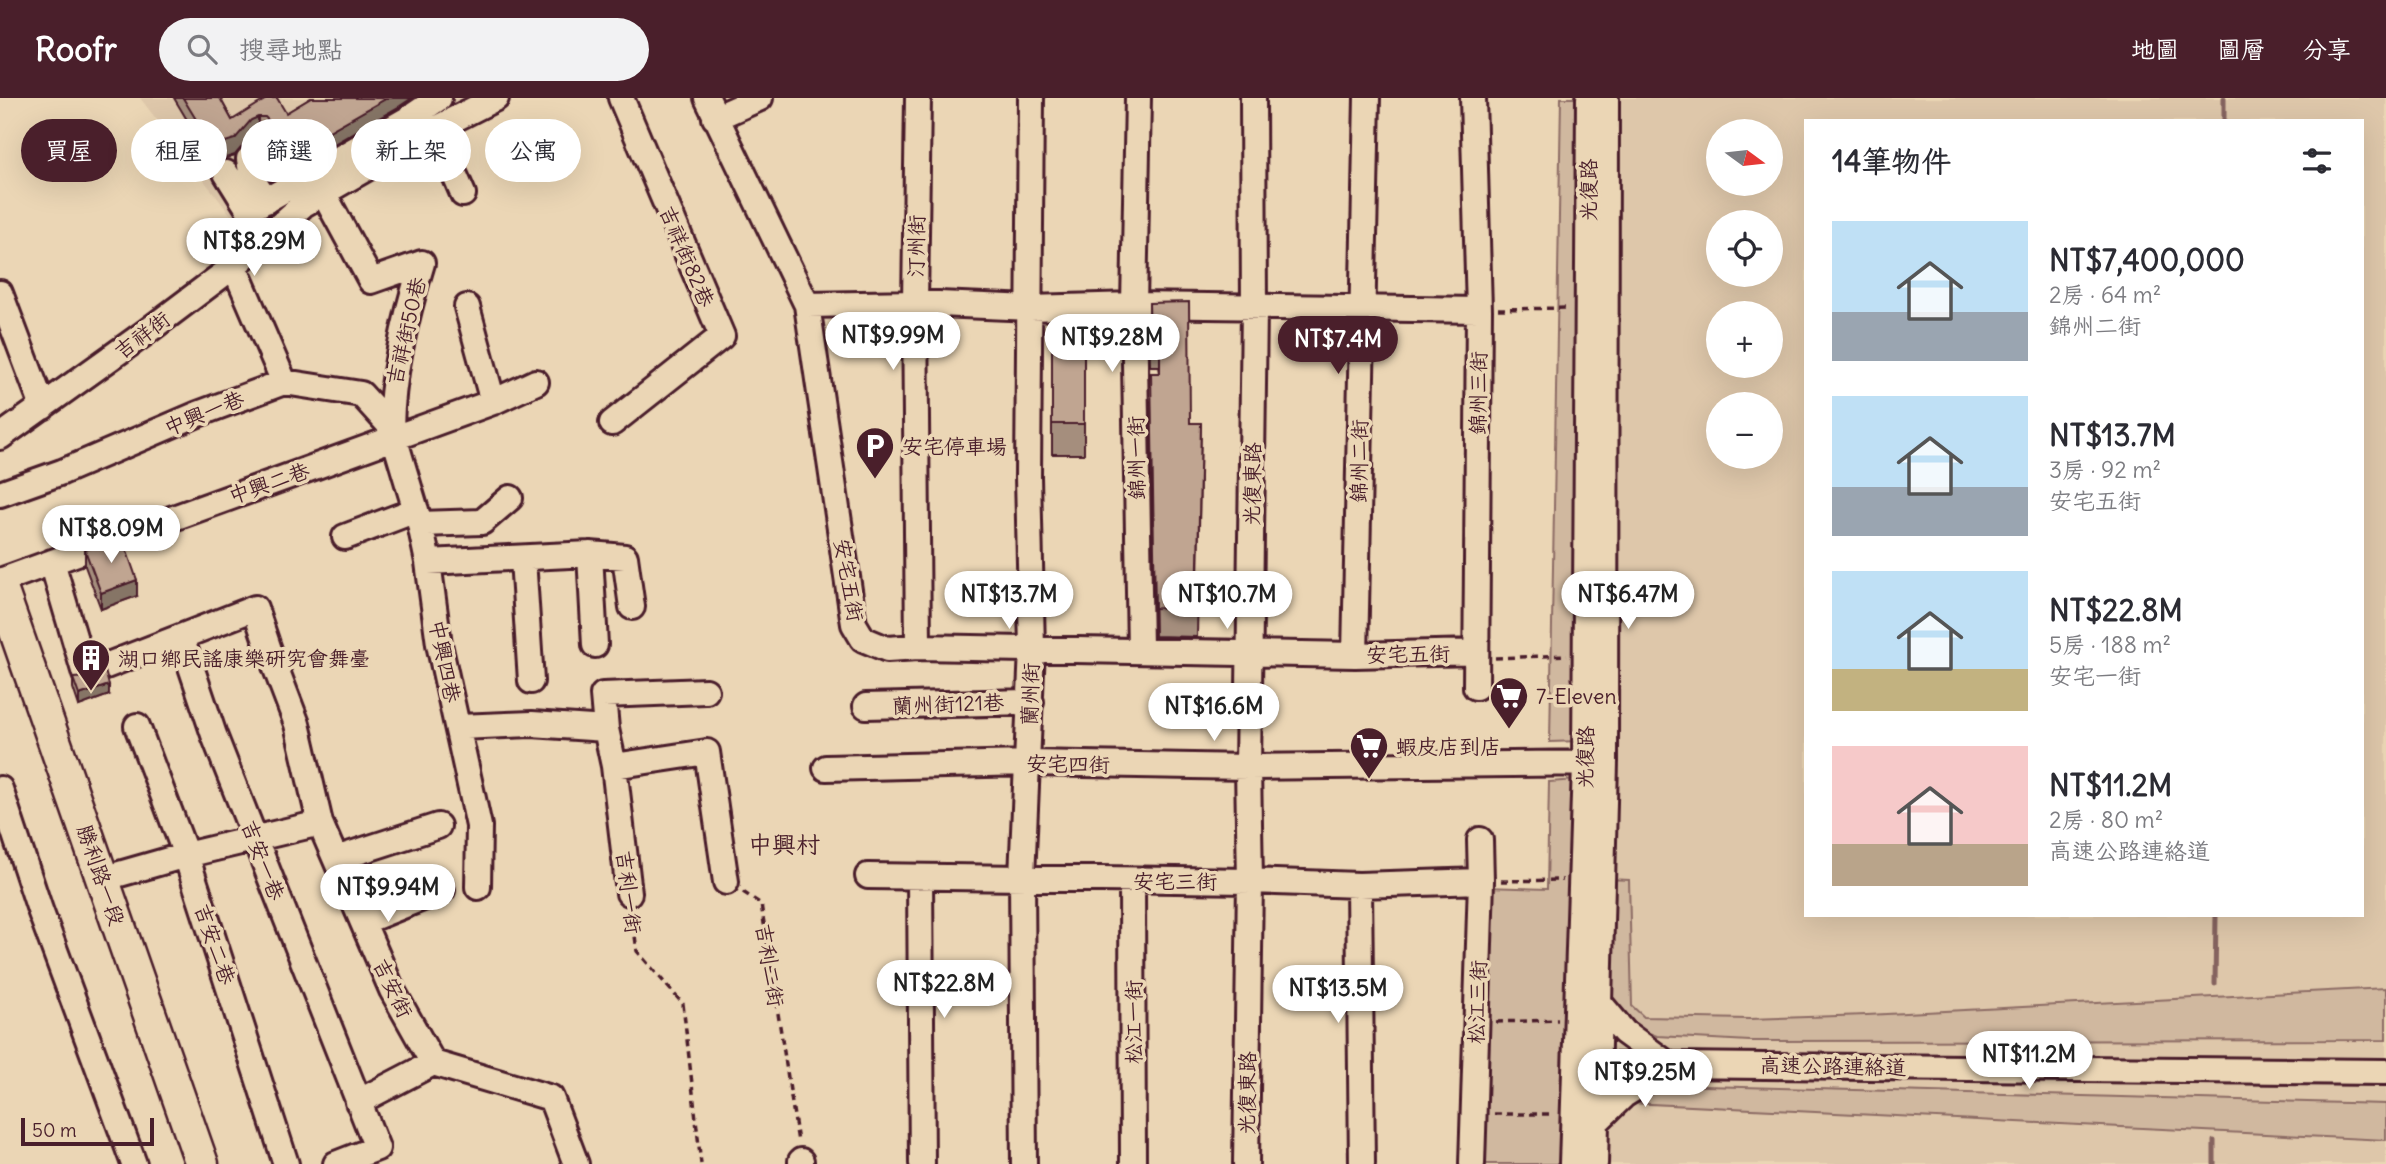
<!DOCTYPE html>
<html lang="zh-TW">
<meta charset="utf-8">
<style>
body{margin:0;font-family:Delius,"LXGW WenKai TC",sans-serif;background:#f2f2f3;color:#2b2b33;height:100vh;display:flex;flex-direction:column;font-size:26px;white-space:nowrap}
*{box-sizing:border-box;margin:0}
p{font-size:23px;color:#7c7c81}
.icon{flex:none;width:38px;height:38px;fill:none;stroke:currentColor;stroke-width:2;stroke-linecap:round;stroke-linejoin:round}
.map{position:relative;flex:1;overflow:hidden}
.details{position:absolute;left:1804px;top:21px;width:560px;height:798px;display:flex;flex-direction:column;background:#fff;border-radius:0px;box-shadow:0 7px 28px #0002}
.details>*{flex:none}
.hud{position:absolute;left:21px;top:21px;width:665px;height:63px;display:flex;gap:14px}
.needle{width:46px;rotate:105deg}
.tools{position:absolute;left:1706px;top:21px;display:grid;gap:14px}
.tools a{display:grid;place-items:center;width:77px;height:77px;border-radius:50%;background:#fff;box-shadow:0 7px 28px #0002;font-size:35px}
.scale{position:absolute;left:21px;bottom:18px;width:133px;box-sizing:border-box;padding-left:7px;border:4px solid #4a1f2b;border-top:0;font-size:19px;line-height:24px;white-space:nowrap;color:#4a1f2b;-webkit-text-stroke:5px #ebd6b5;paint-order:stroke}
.price{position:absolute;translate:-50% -60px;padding:0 16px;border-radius:24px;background:#fff;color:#222;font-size:23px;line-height:46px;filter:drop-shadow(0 2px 4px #0008)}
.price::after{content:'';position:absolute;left:50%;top:42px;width:21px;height:16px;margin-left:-10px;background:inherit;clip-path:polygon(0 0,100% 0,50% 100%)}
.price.on{background:#4a1f2b;color:#fff}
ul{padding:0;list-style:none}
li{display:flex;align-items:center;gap:21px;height:175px;padding:0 28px}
li span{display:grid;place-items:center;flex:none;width:196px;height:140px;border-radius:0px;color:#555}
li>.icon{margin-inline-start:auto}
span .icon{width:84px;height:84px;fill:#fffc;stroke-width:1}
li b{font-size:30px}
h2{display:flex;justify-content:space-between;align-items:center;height:84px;padding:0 28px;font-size:30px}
.tag{padding:0 24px;border-radius:32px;background:#fff;box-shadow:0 7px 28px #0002;font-size:24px;line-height:63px}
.tag.on{background:#4a1f2b;color:#fff}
header{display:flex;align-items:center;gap:42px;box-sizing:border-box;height:98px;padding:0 35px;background:#4a1f2b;color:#fff}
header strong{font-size:33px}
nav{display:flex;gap:38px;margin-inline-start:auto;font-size:24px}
.search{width:490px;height:63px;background:#f2f2f3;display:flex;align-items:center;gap:18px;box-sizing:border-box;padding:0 24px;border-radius:38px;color:#7c7c81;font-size:26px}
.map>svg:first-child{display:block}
.built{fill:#dec7aa;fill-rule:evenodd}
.green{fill:#d0b89f;stroke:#8d6c65;stroke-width:2}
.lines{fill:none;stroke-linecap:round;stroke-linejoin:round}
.stream{stroke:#85635f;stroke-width:5}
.minor-casing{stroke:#4a1f2b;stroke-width:30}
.major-casing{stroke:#4a1f2b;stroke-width:37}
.path{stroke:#4a1f2b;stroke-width:3.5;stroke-dasharray:7 5;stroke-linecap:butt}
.minor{stroke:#ebd6b5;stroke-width:24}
.major{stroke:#ebd6b5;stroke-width:32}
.wall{fill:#a58e7d;stroke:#4a1f2b;stroke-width:2}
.shaded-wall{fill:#867466;stroke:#4a1f2b;stroke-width:2}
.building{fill:#c0a591;stroke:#4a1f2b;stroke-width:2}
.labels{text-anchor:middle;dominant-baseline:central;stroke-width:7;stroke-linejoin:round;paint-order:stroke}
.street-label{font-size:21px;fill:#4a1f2b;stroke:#ebd6b5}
.poi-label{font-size:21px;fill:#4a1f2b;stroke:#ebd6b5;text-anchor:start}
.quarter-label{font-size:24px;fill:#4a1f2b;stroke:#ebd6b5}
</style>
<header>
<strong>Roofr</strong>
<div class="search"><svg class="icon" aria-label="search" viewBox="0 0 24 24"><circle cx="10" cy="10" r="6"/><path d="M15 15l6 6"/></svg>搜尋地點</div>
<nav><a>地圖</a><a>圖層</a><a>分享</a></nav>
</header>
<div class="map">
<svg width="2386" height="1066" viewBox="0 0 2386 1066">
<rect width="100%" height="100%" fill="#ebd6b5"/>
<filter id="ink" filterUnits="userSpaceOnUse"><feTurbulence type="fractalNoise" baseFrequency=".0143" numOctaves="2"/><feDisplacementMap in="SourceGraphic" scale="14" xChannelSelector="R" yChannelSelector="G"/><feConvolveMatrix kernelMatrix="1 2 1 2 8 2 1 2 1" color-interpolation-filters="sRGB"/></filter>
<g filter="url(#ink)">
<path class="built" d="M 140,0 L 480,0 L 240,129 Z
M 1599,0 L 2386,0 L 2386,1066 L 1590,1066 ZM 1806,23 L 2362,23 L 2362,817 L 1806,817 ZM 1718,33 L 1771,33 L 1771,86 L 1718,86 ZM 1718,124 L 1771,124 L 1771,177 L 1718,177 ZM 1718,215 L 1771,215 L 1771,268 L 1718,268 ZM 1718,306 L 1771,306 L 1771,359 L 1718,359 Z"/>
<path class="green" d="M 1561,0 L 1584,0 L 1581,643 L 1550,644 Z
M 1577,682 L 1568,1066 L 1478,1066 L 1485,789 L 1547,791 L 1549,684 Z
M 1608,781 L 1629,782 L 1632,908 L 1644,919 L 1749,921 L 1867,917 L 2386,890 L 2386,942 L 1750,943 L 1657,938 L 1635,930 L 1618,910 L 1607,890 Z
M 1669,987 L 2386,1006 L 2386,1042 L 1631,1005 L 1645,992 Z"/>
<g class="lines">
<path class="stream" d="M 2224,23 L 2224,0
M 2215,886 L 2216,817
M 2214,1043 L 2214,1066"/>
<g class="minor-casing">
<path id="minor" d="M 707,0 L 807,207 L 854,526 L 863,541 L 887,551 L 918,549 L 1355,557 L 1475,554
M 1138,0 L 1134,207 L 1140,551
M 1473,0 L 1479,212 L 1476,589
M 715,20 L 760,0
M 435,31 L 463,96
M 261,49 L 249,61 L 252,81 L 266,103
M 226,75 L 249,112 L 408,21 L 439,0
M 324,96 L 371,183 L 422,165 C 406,217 392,274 391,329
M 234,168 L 284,284
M 0,195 L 43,309
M 807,207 L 915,205 L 1030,210 L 1134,207 L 1479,212
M 467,209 L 493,304
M 612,325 L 722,238 L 621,0
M 0,339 L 145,235 L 234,168 L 304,106 L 435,31 L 496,0
M 0,396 L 62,374 L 198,316 L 284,284 L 361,296 L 391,329 L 420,426 L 428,464 L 439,546 L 479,728 L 478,789
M 420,426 L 482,424 L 510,400
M 345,439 L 416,412
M 590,456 L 595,547
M 523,461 L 531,583
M 52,464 L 85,576 L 255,510 L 270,555 L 297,626 L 320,725 L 392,892 L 433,965 L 551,1000 L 576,1066
M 428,464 L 590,456 L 625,459 L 632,509
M 0,483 L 493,304 L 536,284
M 181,539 L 214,637 L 377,1050 L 336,1066
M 918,549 L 915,205 L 918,0
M 1355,557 L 1367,0
M 866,608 L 1031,604
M 137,628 L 186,757 L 286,1066
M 459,629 L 532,626 L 606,631
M 614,668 L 707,654 L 726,784
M 826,670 L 1028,665 L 1248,669 L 1600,665
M 0,691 L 40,812 L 134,1066
M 336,761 L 438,728
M 868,778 L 1250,783 L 1359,787 L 1481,783
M 920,779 L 922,1066
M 102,781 L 186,757 L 320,725
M 1132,783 L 1133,1066
M 1359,787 L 1362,1066
M 629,795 L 614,668 L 606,631 L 603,597 L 706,593
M 363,824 L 442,792
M 1598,903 L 1624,934 L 1669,967
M 1582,968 L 1672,967 L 2386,974
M 358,1004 L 433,965
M 1595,1025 L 1624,997 L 1672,967
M 801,1063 L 801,1066
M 1024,1066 L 1022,779 L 1032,551 L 1028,379 L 1031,0
M 1246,1066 L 1250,783 L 1248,669 L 1254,210 L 1253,0
M 1472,1066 L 1481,783 L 1480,742
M 1572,1066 L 1585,667 L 1589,0
M 1595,1066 L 1605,664 L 1606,0"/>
</g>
<g class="major-casing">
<path id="major" d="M 0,488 L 202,1066"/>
</g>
<path class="path" d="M 1498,211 L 1568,210
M 1495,560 L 1567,557
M 1501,783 L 1563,782
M 743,794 L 761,806 L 798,1044
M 632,815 L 637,853 L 683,906 L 701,1066
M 1496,924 L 1558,922
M 1494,1016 L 1552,1016"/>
<use href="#minor" class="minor"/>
<use href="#major" class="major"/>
</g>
<path class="wall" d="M 174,0 L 220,0 L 232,22 L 286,15 L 311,0 L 412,0 L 400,8 L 278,78 L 269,62 L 269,46 L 272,42 L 265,35 L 258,35 L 251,38 L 235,57 L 219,62 L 214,67 Z
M 1149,205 L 1190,325 L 1201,325 L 1197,539 L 1155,538 L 1151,303 L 1160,275 L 1159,268 L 1150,268 Z
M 1052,246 L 1084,246 L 1084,356 L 1052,356 Z
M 85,452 L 137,498 L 101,511 L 85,468 Z
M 73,580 L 109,597 L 79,608 L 73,590 Z"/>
<path class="shaded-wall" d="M 387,0 L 412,0 L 400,8 L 278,78 L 278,62 Z
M 258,19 L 258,35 L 251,38 L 235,57 L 219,62 L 214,67 L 214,51 L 251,22 Z
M 137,482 L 137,498 L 101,511 L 101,495 Z
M 109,587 L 109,597 L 79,608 L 79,597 Z"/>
<path class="building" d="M 183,0 L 220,0 L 232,22 L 268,0 L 277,0 L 286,15 L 311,0 L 387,0 L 278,62 L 269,46 L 275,38 L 275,29 L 265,19 L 258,19 L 251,22 L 235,41 L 219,46 L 214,51 Z
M 1189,204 L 1190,325 L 1201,325 L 1197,511 L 1155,510 L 1151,275 L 1160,275 L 1160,255 L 1159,240 L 1150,240 L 1149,205 Z
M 1052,246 L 1084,246 L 1084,326 L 1052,326 Z
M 122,439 L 137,482 L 101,495 L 85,452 Z
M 105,573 L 109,587 L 79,597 L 73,580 L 90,579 Z"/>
</g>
<defs>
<g id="parking-pin" transform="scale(2.0125)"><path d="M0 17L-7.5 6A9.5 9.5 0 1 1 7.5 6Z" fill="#4a1f2b" stroke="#ebd6b5"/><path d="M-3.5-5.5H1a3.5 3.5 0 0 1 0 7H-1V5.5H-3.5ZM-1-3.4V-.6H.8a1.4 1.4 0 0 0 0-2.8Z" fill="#fff"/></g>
<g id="building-pin" transform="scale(2.0125)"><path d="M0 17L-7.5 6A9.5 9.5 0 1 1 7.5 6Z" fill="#4a1f2b" stroke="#ebd6b5"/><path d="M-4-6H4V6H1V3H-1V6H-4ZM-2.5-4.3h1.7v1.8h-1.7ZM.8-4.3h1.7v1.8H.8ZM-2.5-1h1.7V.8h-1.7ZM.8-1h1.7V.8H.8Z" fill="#fff"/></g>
<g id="supermarket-pin" transform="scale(2.0125)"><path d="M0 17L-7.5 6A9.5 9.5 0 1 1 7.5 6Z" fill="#4a1f2b" stroke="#ebd6b5"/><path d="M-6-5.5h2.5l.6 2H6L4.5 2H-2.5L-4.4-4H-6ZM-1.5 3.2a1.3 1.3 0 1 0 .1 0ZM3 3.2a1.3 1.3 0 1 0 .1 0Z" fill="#fff"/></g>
</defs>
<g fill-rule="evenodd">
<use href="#parking-pin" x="875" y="348"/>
<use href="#building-pin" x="91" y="560"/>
<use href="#supermarket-pin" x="1509" y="598"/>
<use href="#supermarket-pin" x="1369" y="648"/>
</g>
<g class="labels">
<g class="street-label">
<text transform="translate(1588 92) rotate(-90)">光復路</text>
<text transform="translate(916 148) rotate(-89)">汀州街</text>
<text transform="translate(687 158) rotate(67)">吉祥街82巷</text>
<text transform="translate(406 233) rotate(-77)">吉祥街50巷</text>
<text transform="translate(142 237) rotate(-37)">吉祥街</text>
<text transform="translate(1478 295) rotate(-89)">錦州三街</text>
<text transform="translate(204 315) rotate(-22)">中興一巷</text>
<text transform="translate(1136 360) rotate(-91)">錦州一街</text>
<text transform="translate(1359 363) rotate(-89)">錦州二街</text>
<text transform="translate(269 385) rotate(-19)">中興二巷</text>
<text transform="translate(1252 386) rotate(-89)">光復東路</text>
<text transform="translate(849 482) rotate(80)">安宅五街</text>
<text transform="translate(1408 556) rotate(-1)">安宅五街</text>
<text transform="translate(445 563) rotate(79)">中興四巷</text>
<text transform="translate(1030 596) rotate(-88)">蘭州街</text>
<text transform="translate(948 606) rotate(-2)">蘭州街121巷</text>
<text transform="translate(1585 659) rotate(-89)">光復路</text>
<text transform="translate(1068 666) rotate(1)">安宅四街</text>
<text transform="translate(263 762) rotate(69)">吉安一巷</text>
<text transform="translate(101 777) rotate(71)">勝利路一段</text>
<text x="1175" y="783">安宅三街</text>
<text transform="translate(629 794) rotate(83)">吉利一街</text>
<text transform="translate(215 846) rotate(71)">吉安二巷</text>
<text transform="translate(770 867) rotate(81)">吉利二街</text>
<text transform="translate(393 890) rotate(64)">吉安街</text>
<text transform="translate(1477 904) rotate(-88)">松江三街</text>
<text transform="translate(1133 924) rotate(-90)">松江一街</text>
<text transform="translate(1833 968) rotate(1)">高速公路連絡道</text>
<text transform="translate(1247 995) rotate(-89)">光復東路</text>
</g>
<g class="poi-label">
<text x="902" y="348">安宅停車場</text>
<text x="118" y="560">湖口鄉民謠康樂研究會舞臺</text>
<text x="1536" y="598">7-Eleven</text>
<text x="1396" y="648">蝦皮店到店</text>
</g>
<g class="quarter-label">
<text x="784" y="746">中興村</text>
</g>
</g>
</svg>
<div class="tools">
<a><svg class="needle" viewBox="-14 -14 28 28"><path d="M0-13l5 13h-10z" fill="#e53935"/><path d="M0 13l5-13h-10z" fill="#7c7c81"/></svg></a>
<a><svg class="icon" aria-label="locate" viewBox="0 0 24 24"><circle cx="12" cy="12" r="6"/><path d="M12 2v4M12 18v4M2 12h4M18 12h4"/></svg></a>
<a>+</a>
<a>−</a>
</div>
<div class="scale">50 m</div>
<b class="price" style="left:254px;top:180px">NT$8.29M</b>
<b class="price" style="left:893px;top:274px">NT$9.99M</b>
<b class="price" style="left:1112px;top:276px">NT$9.28M</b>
<b class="price on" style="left:1338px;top:278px">NT$7.4M</b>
<b class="price" style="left:111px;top:467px">NT$8.09M</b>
<b class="price" style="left:1009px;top:533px">NT$13.7M</b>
<b class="price" style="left:1227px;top:533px">NT$10.7M</b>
<b class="price" style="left:1628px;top:533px">NT$6.47M</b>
<b class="price" style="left:1214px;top:645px">NT$16.6M</b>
<b class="price" style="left:388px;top:826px">NT$9.94M</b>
<b class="price" style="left:944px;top:922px">NT$22.8M</b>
<b class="price" style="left:1338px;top:927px">NT$13.5M</b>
<b class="price" style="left:2029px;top:993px">NT$11.2M</b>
<b class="price" style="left:1645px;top:1011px">NT$9.25M</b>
<div class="hud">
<a class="tag on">買屋</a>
<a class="tag">租屋</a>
<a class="tag">篩選</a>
<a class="tag">新上架</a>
<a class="tag">公寓</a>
</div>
<section class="details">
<h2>14筆物件<svg class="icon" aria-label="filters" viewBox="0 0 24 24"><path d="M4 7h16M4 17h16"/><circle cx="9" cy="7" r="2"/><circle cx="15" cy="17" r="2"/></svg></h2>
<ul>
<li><span style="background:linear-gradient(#bfe0f5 65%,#9aa5b1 0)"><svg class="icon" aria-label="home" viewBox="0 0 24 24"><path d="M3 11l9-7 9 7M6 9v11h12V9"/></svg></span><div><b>NT$7,400,000</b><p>2房 · 64 m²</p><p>錦州二街</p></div></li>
<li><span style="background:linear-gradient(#bfe0f5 65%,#9aa5b1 0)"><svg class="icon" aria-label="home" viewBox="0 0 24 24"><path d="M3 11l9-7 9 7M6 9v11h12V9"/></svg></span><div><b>NT$13.7M</b><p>3房 · 92 m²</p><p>安宅五街</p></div></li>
<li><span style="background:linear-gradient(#bfe0f5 70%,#c2b280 0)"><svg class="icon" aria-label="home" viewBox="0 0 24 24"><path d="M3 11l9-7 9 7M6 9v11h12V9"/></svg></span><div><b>NT$22.8M</b><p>5房 · 188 m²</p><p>安宅一街</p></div></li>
<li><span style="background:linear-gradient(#f6c9c9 70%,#b9a48a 0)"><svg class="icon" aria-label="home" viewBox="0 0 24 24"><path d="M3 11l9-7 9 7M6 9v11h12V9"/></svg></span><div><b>NT$11.2M</b><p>2房 · 80 m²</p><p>高速公路連絡道</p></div></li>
</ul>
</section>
</div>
